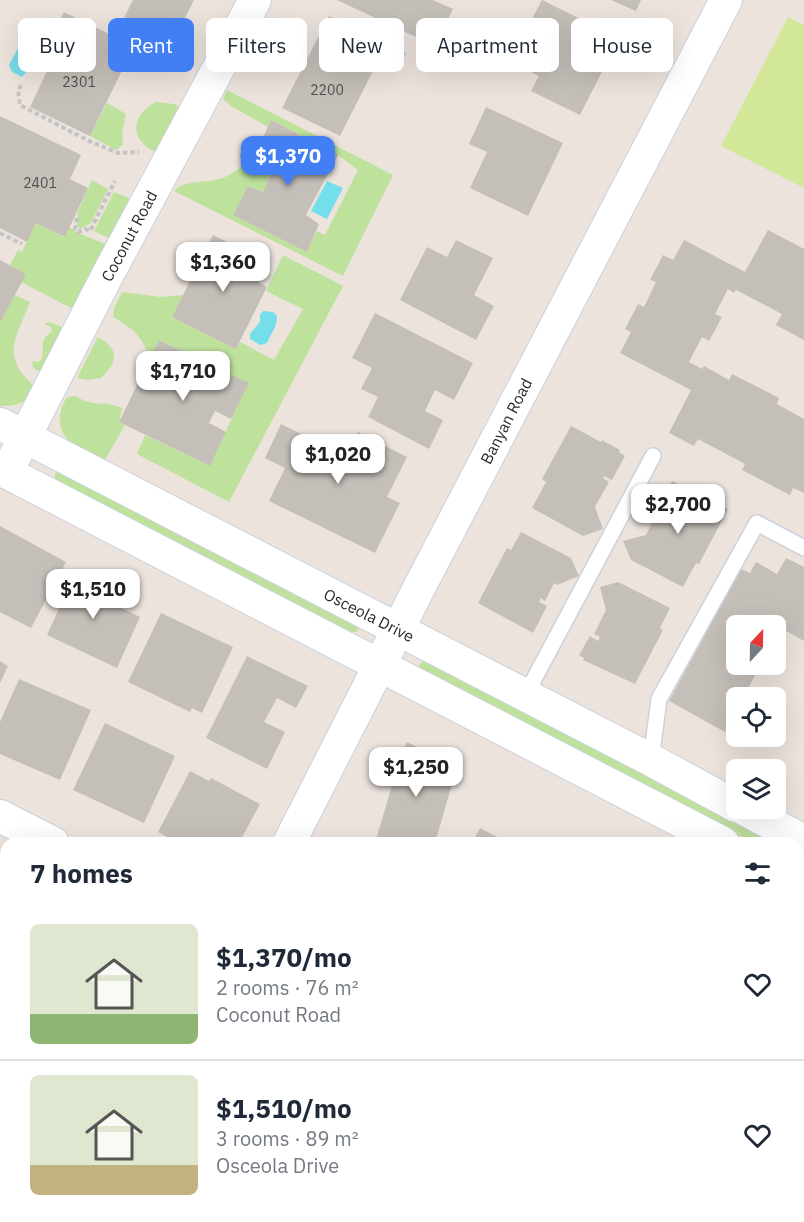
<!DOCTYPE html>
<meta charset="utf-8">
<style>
body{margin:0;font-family:"IBM Plex Sans",sans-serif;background:#f6f6f7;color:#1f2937;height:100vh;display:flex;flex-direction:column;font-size:22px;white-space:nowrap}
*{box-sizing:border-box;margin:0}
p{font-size:20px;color:#747a83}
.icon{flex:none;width:33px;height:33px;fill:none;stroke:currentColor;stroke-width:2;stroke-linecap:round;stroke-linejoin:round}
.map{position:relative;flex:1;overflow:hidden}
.drawer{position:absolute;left:0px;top:837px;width:804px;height:386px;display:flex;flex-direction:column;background:#fff;border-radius:18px 18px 0 0;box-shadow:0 6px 24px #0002}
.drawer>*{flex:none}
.top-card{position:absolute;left:18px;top:18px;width:768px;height:54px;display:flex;gap:12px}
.needle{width:39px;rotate:22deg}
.fabs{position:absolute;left:726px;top:615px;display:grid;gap:12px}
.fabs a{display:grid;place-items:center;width:60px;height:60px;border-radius:9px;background:#fff;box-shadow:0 6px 24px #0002;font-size:30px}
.price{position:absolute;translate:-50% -51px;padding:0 14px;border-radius:12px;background:#fff;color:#222;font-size:20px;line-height:39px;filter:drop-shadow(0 2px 3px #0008)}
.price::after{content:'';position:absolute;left:50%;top:36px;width:18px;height:14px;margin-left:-9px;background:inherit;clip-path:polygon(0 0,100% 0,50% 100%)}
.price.selected{background:#427ff4;color:#fff}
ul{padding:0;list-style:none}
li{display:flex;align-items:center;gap:18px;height:150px;padding:0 30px}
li+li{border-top:2px solid #e0e1e3}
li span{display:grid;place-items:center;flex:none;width:168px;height:120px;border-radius:9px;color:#555}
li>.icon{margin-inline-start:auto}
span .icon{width:72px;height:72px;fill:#fffc;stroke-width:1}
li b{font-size:26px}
h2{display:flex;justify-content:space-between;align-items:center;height:72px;padding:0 30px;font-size:26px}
.chip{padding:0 21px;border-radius:9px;background:#fff;box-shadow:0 6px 24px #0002;font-size:21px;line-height:54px}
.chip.selected{background:#427ff4;color:#fff}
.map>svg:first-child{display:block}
.green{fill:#bee19c}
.pitch{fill:#d2e898}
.water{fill:#74deeb}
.building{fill:#c5bfb9}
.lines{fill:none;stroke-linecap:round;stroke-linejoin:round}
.service-casing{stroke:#ccd1dc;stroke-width:18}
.minor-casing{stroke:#ccd1dc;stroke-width:34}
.secondary-casing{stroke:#ccd1dc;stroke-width:36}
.path{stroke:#c4c4c4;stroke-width:4;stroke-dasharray:4.5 3;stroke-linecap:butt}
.service{stroke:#fff;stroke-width:15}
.minor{stroke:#fff;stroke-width:32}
.secondary{stroke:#fff;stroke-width:33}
.labels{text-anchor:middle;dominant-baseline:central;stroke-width:5;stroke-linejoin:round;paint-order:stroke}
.number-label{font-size:14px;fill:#52504e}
.street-label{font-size:16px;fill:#2b2b2b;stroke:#fff}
</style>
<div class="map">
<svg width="804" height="1222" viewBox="0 0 804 1222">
<rect width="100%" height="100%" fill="#ece3dd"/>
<path class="green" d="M 227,90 L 393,175 L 343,276 L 174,191 C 184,179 210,184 225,177 C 237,172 246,162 256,153 L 276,164 L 263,192 L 248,186 L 234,215 L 307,251 L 317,231 L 325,235 L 358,170 L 338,155 L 271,120 L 268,127 L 231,106 L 223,99 Z
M 156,102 L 174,104 L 185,110 L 158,153 C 129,142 130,115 156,102 Z
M 107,103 L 126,114 L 122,133 L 123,145 L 116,150 L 90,136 Z
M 92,180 L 108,189 L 91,223 L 80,229 L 77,226 L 78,211 Z
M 114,192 L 135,201 L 114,241 L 94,231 Z
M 36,223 L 64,237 L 69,227 C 81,236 96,239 109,246 L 73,309 L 21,282 L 25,274 L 10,265 L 18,250 L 22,252 Z
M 283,255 L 343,286 L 229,502 L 137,454 L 145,435 L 210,466 L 248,383 L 160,340 L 150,358 C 141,336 134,329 113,317 L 114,308 L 122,292 L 161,297 L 183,295 L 172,317 L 236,349 L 240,342 L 274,360 L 303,309 L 266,291 Z
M 15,295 L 30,302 C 15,341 0,355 35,387 C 30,402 15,407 0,406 L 0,323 Z
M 50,322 L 64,328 L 44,372 L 39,371 L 33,368 L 32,361 L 40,362 C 47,349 36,343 52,331 L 51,327 L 44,324 Z
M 98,337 C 120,350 118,361 101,378 L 88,380 L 77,378 Z
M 76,396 C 93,408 104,400 122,408 L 119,422 L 125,425 L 105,460 C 97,459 91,455 83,451 C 60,439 53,420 67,397 Z
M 59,472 L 356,624 L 358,628 L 357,632 L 348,632 L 55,481 L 55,474 Z
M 424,659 L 777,843 L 754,843 L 624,774 L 420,671 L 419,666 Z"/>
<path class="pitch" d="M 788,17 L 804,25 L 804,188 L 721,146 Z"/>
<path class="water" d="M 33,32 C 46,61 41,54 22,77 L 12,72 L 9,65 L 25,35 Z
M 327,181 L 343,188 L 327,219 L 311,211 Z
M 263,311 L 273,312 L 277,316 C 277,327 271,333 267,343 L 260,345 L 250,339 L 250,334 L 260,322 L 260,315 Z"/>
<path class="building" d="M 133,0 L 194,0 L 171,45 L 122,22 Z
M 337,0 L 433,0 L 453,9 L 435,46 Z
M 542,0 L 619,38 L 580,115 L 531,91 L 539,76 L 529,71 L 541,47 L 522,38 Z
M 611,0 L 641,0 L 636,11 Z
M 64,12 L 134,46 L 90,136 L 30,107 L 56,52 L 47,47 Z
M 329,16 L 406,53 L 397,72 L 377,63 L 340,136 L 282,108 Z
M 486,107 L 563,143 L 528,216 L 470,188 L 487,152 L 469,144 Z
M 0,116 L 81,155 L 70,179 L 88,188 L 65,237 L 36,223 L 27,242 L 0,228 Z
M 271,120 L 338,155 L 306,215 L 319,224 L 307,252 L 233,215 L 248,186 L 263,192 L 276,164 L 256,153 Z
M 768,230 L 804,249 L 804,340 L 776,325 L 782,314 L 736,290 L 734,293 L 728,289 L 715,314 L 722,317 L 709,341 L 702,337 L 689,362 L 702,369 L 704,366 L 729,380 L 732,374 L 779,398 L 777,404 L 804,419 L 804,493 L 793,488 L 790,495 L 742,470 L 745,464 L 698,439 L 694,446 L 669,433 L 691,390 L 620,353 L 631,332 L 625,329 L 638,304 L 644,307 L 656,282 L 650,280 L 663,255 L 673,260 L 684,240 L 745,272 Z
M 213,235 L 269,263 L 259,283 L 267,287 L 236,349 L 172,317 Z
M 456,240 L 493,258 L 474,295 L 494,306 L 476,340 L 400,300 L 427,247 L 447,257 Z
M 0,260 L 26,274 L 0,323 Z
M 375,313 L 473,363 L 454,400 L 435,390 L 425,411 L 443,420 L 429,449 L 368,417 L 378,397 L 361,389 L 372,368 L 352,358 Z
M 159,340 L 249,383 L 231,419 L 215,411 L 209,423 L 226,432 L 210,466 L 119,422 Z
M 281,424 L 346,456 L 358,432 L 407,457 L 387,497 L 400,503 L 375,553 L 269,501 L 285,468 L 265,458 Z
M 571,426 L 601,442 L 602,440 L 620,450 L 619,452 L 625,456 L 612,480 L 604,476 L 603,478 L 609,482 L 595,507 L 603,529 L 583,536 L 532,508 L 546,482 L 542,479 Z
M 672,481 L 728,509 L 699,564 L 696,563 L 683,587 L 631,560 L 623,541 L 646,535 L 658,510 L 665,514 L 666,511 L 659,507 Z
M 0,526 L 66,562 L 31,628 L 0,612 Z
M 521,532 L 571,558 L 579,576 L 557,585 L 554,583 L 545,601 L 541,598 L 539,602 L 547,606 L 533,633 L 478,603 L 507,548 L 511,550 Z
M 786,558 L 804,567 L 804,641 L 781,628 L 776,639 L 776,626 L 736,626 L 736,664 L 761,664 L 743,698 L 736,698 L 736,710 L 725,732 L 669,701 L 741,569 L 750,573 L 756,562 L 777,574 Z
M 77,569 L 115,587 L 108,602 L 140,617 L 117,668 L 47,635 Z
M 618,582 L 670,608 L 660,628 L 663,630 L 635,684 L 583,660 L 584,658 L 579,655 L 590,636 L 598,641 L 600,637 L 594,634 L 606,610 L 600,587 Z
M 161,613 L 233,647 L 202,713 L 192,708 L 190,712 L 128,682 Z
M 247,656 L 308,686 L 296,708 L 277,698 L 264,722 L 285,732 L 267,769 L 206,738 Z
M 0,661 L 8,666 L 0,683 Z
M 19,679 L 91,710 L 60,780 L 0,754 L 0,722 Z
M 105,723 L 175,756 L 144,823 L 73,790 Z
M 407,742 L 457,767 L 435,843 L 375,843 L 393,782 L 388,779 Z
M 190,771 L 209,781 L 211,778 L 260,804 L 239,843 L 178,843 L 158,832 Z
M 480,828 L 509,843 L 472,843 Z
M 6,914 L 6,962 L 0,959 L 0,928 Z
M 0,1015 L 6,1018 L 6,1088 L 2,1097 L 0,1096 Z
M 181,1216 L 263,1216 L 260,1222 L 178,1222 Z
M 349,1216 L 362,1216 L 373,1222 L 346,1222 Z
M 520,1216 L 588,1216 L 585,1222 L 530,1222 Z"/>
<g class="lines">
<g class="service-casing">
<path id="service" d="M 525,696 L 653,456
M 651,760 L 659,699 L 757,523 L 804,548
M 422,1216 L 432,1222
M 481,1216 L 492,1222
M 794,1216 L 804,1222
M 291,1222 L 294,1216"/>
</g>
<g class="minor-casing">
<path id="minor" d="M 0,424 L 651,760 L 736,806
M 15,456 L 107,276 L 255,0
M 0,469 L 723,843
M 742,808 L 804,841
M 0,816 L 53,843
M 289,843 L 420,586 L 726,0
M 798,882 L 804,885
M 0,1167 L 6,1170
M 94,1222 L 97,1216"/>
</g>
<g class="secondary-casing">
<path id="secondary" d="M 798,1018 L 804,1007
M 683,1222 L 686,1216"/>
</g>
<path class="path" d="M 21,85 L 18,91 L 20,105 L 89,141 L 118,153 L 139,152
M 240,155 L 271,169
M 77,218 L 75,229 L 78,232 L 85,229 L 90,231 L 115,181
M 0,233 L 22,244
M 798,961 L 804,951"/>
<use href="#service" class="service"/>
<use href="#minor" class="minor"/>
<use href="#secondary" class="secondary"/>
</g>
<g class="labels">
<g class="number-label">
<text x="79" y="82">2301</text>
<text x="327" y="90">2200</text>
<text x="40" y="183">2401</text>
</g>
<g class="street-label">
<text transform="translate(129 236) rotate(-62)">Coconut Road</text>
<text transform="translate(506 421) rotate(-63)">Banyan Road</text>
<text transform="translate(369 615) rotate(27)">Osceola Drive</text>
</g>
</g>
</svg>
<div class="fabs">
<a><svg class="needle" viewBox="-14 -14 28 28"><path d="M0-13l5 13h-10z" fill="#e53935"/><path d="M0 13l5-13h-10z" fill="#747a83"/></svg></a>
<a><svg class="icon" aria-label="locate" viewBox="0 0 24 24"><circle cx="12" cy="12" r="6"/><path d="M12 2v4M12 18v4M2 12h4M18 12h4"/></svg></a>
<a><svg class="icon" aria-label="layers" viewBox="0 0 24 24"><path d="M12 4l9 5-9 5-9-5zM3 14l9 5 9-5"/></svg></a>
</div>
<b class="price selected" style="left:288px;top:187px">$1,370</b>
<b class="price" style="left:223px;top:293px">$1,360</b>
<b class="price" style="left:183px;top:402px">$1,710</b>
<b class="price" style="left:338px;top:485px">$1,020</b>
<b class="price" style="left:678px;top:535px">$2,700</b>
<b class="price" style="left:93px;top:620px">$1,510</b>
<b class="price" style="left:416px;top:798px">$1,250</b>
<div class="top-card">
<a class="chip">Buy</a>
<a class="chip selected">Rent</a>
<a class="chip">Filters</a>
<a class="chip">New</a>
<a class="chip">Apartment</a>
<a class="chip">House</a>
</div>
<section class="drawer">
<h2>7 homes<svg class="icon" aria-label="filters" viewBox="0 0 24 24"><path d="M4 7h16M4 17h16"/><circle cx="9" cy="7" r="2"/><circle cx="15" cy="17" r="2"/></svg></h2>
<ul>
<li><span style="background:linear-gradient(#dfe7d0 75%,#8fb573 0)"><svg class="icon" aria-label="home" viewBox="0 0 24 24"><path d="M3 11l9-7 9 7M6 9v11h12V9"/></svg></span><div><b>$1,370/mo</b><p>2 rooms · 76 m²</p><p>Coconut Road</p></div><svg class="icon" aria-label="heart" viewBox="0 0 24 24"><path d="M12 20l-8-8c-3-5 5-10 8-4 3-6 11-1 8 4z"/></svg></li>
<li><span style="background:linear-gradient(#dfe7d0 75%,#c2b280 0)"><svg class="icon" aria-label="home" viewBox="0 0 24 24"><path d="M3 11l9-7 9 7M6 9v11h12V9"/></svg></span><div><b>$1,510/mo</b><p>3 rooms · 89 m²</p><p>Osceola Drive</p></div><svg class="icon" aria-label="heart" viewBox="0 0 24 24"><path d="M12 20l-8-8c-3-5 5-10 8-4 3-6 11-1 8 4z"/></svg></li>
</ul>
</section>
</div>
